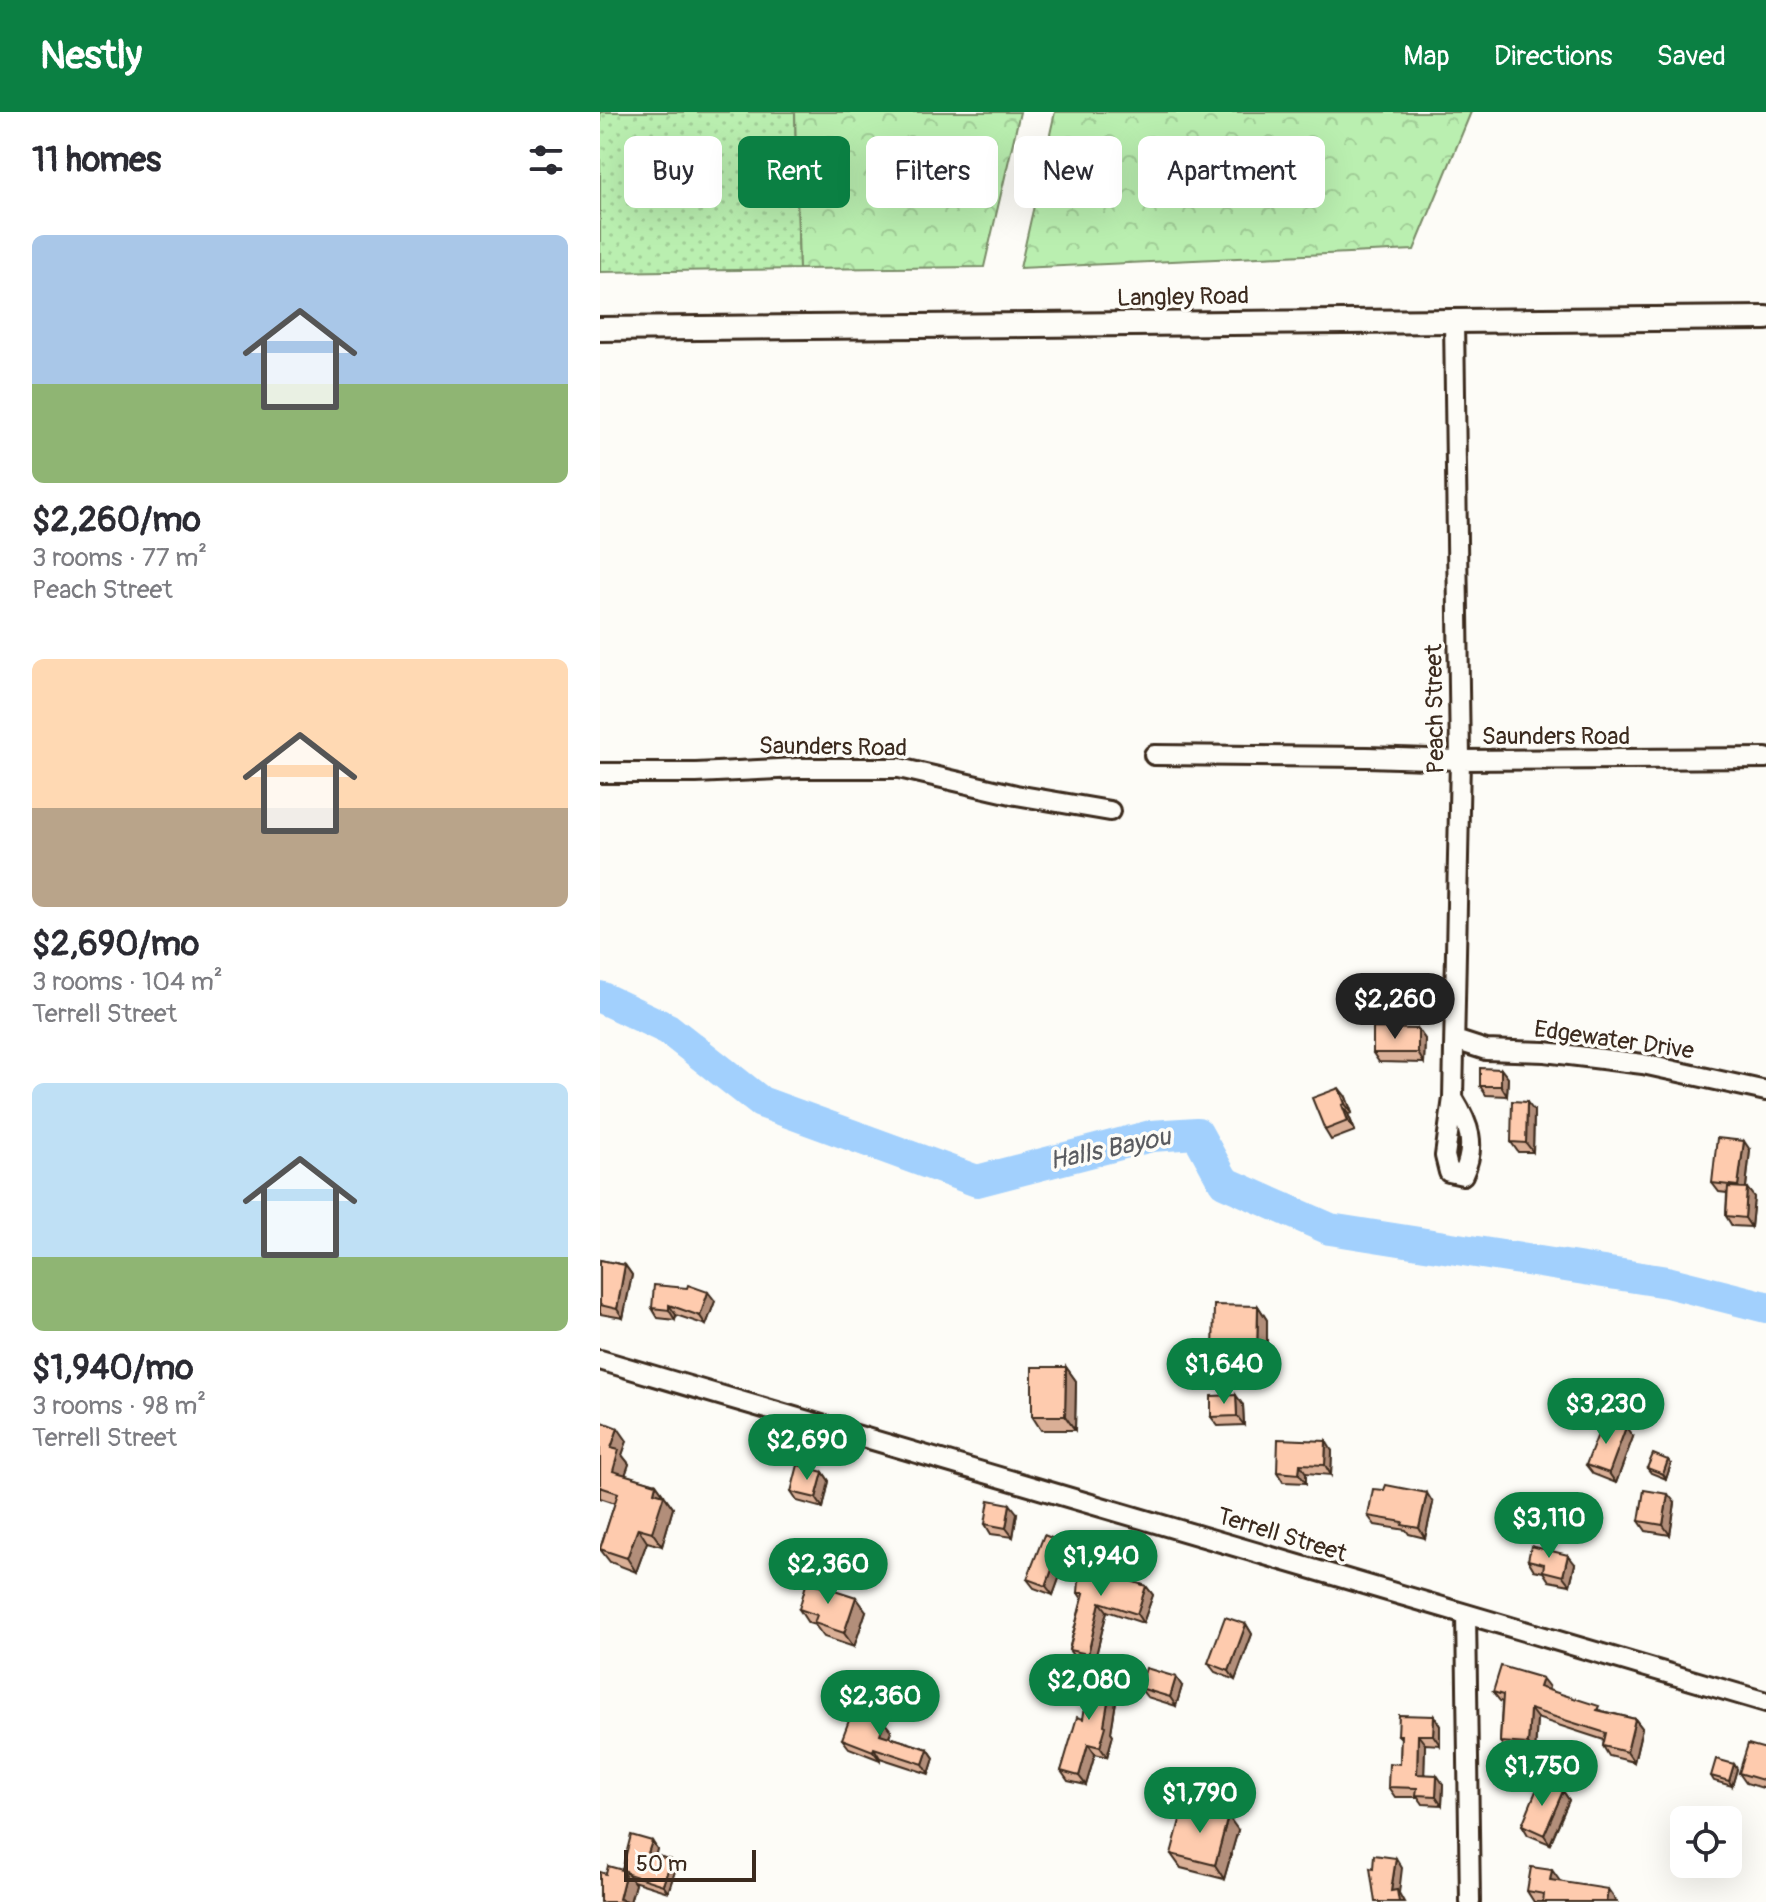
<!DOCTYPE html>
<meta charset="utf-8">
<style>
body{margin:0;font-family:Pangolin,sans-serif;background:#f2f2f3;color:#2b2b33;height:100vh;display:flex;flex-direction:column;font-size:30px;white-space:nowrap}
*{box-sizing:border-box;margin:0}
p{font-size:26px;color:#7c7c81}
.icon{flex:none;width:44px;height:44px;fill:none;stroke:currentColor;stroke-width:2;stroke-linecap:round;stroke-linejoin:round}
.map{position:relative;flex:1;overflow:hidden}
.details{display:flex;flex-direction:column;background:#fff;width:600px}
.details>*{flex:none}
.hud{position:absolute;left:24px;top:24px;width:760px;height:72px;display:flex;gap:16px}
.controls{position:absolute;left:1070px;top:1694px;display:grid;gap:16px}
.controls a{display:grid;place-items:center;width:72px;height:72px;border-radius:12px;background:#fff;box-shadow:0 8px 32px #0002;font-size:40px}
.scale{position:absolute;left:24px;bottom:20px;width:132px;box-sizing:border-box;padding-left:8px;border:4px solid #3b2a1e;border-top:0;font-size:22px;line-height:28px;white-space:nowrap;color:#3b2a1e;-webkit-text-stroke:6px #fdfcf7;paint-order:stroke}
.price{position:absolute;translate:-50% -68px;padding:0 18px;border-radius:28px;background:#0b8043;color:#fff;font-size:26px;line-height:52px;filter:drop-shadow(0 2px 4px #0008)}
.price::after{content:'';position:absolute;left:50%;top:48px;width:24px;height:18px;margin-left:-12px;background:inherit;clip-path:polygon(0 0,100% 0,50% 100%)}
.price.selected{background:#222;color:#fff}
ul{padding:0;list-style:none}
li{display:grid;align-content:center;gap:16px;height:424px;padding:0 32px}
li span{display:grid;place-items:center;height:248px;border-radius:12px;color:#555}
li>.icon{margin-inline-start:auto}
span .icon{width:144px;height:144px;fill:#fffc;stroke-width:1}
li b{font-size:34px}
h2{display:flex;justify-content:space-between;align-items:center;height:96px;padding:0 32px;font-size:34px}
.tag{padding:0 28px;border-radius:12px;background:#fff;box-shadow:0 8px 32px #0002;font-size:28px;line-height:72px}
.tag.selected{background:#0b8043;color:#fff}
header{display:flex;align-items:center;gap:48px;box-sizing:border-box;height:112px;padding:0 40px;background:#0b8043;color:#fff}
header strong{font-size:38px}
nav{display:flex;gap:44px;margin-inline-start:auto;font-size:28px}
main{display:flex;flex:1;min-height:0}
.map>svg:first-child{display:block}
.grass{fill:url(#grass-dots);stroke:#7a8c67;stroke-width:2}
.forest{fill:url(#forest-crowns);stroke:#7a8c67;stroke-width:2}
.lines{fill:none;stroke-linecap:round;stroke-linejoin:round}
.river{stroke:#a2d0fd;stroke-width:32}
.minor-casing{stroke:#3b2a1e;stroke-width:24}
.tertiary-casing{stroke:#3b2a1e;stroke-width:28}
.minor{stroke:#fdfcf7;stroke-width:18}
.tertiary{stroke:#fdfcf7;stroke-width:22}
.wall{fill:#daaf96;stroke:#3b2a1e;stroke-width:2}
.shaded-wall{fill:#b28e7a;stroke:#3b2a1e;stroke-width:2}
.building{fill:#fecbae;stroke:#3b2a1e;stroke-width:2}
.labels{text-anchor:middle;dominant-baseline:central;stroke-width:7;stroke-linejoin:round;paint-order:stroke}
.street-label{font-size:24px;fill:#3b2a1e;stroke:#fdfcf7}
.water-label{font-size:26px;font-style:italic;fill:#5a5c61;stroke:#fdfcf7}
</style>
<header>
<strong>Nestly</strong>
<nav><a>Map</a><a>Directions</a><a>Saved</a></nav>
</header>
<main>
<section class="details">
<h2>11 homes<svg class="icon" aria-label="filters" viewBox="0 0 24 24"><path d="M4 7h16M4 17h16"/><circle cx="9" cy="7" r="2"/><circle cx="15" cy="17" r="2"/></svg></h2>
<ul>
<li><span style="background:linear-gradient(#a9c7e8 60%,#8fb573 0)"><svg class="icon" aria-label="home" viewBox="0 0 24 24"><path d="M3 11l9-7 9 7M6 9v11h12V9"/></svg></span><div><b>$2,260/mo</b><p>3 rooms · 77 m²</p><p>Peach Street</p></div></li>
<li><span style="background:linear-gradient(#ffd9b3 60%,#b9a48a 0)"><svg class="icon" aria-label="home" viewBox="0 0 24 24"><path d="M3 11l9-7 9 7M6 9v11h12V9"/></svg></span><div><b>$2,690/mo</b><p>3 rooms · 104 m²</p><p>Terrell Street</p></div></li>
<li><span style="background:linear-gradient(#bfe0f5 70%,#8fb573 0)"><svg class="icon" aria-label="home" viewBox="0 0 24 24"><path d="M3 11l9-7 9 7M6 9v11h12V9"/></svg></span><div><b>$1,940/mo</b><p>3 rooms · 98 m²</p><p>Terrell Street</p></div></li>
</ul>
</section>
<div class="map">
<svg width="1166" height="1790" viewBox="0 0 1166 1790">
<defs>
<pattern id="grass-dots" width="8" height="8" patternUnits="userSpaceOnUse" patternTransform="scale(2)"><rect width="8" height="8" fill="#baefb0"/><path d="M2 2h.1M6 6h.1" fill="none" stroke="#a1cd97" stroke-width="1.8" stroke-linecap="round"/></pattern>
<pattern id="forest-crowns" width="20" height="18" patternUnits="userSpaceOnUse" patternTransform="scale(2)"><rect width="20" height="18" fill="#baefb0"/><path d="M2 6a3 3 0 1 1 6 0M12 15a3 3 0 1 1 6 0" fill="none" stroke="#a1cd97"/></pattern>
</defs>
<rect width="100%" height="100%" fill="#fdfcf7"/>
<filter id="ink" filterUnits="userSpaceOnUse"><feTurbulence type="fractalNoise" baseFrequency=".0125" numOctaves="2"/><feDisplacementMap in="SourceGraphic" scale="16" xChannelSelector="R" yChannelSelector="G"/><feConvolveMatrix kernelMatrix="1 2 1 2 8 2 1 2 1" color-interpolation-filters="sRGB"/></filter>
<g filter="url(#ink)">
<path class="grass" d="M 0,0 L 195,0 L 199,157 L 0,160 Z"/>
<path class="forest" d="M 195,0 L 420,0 L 384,155 L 199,157 Z
M 455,0 L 871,0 L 814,138 L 420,156 Z"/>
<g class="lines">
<path class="river" d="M 0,885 L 68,917 L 161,990 L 377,1069 L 551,1024 L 597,1021 L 624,1070 L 730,1117 L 1067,1170 L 1166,1195"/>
<g class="minor-casing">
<path id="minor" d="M 554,643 L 767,645 L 860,648 L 1166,646
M 0,661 L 96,661 L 198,656 L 299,656 L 416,683 L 510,699
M 855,928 L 886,938 L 945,940 L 1043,952 L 1166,979
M 853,986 C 869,1012 877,1033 863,1063 L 849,1060 L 845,1044 L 853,986 L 860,648 L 854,208
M 0,1248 L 1166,1590
M 866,1502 L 870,1790"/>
</g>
<g class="tertiary-casing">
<path id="tertiary" d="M 0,217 L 1166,206"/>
</g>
<use href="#minor" class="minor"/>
<use href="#tertiary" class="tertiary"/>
</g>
<path class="wall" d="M 818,917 L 825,927 L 824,951 L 779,950 L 773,941 Z
M 901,957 L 908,966 L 907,984 L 886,983 L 880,974 Z
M 746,985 L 752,1001 L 748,1002 L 755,1019 L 731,1028 L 725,1018 Z
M 934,999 L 933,1040 L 918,1040 L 911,1030 Z
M 1150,1038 L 1146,1076 L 1154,1085 L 1151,1115 L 1132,1114 L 1126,1104 L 1127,1081 L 1119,1080 L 1112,1071 Z
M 0,1148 L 25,1153 L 32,1163 L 23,1206 L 0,1202 Z
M 115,1189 L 106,1213 L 76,1203 L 75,1208 L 58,1206 L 52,1196 Z
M 658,1194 L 667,1208 L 667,1257 L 623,1257 L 613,1242 Z
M 466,1255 L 476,1269 L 475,1318 L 441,1318 L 432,1304 Z
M 643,1293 L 644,1313 L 618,1314 L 611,1305 Z
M 0,1309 L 27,1329 L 22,1343 L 29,1352 L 25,1363 L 56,1372 L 73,1396 L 62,1434 L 47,1430 L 36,1460 L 10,1450 L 0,1437 L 15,1391 L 0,1386 Z
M 1033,1325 L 1016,1371 L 993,1362 L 986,1353 Z
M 732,1339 L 731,1363 L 706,1361 L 706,1371 L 683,1370 L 677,1360 Z
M 1068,1348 L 1071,1352 L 1066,1367 L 1051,1361 L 1047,1356 Z
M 223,1360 L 229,1369 L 223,1396 L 197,1389 L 191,1380 Z
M 833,1391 L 825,1426 L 809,1422 L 806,1418 L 775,1413 L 768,1404 Z
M 1075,1391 L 1070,1423 L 1046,1419 L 1039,1409 Z
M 417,1401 L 413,1425 L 391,1422 L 385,1412 Z
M 469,1439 L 453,1483 L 434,1476 L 427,1467 Z
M 928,1448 L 975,1452 L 970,1473 L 949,1469 L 943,1460 L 934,1458 Z
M 512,1454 L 511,1462 L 546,1474 L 553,1483 L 543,1511 L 507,1499 L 494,1551 L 476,1547 L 469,1538 L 482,1487 L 478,1481 Z
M 199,1497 L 266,1499 L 254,1535 L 224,1525 L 215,1513 L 208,1511 Z
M 646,1512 L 652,1522 L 635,1568 L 615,1560 L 608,1551 Z
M 513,1561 L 519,1571 L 511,1620 L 513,1623 L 507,1645 L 495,1642 L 486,1673 L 468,1669 L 461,1659 L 483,1607 Z
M 582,1574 L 576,1594 L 547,1585 L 540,1576 Z
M 949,1575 L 948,1578 L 1002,1599 L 1035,1607 L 1042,1616 L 1034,1650 L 1009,1644 L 1003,1634 L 1004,1628 L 937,1606 L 935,1641 L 907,1639 L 900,1630 L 902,1590 L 900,1589 L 893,1580 Z
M 834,1604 L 840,1614 L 840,1633 L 825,1632 L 824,1662 L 843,1672 L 842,1693 L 823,1692 L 818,1685 L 795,1685 L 788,1675 L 800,1652 L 801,1626 L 798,1623 Z
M 284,1610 L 291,1619 L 289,1625 L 328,1637 L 334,1646 L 329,1662 L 280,1646 L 280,1648 L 249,1636 L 242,1627 Z
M 1166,1637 L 1166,1677 L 1146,1671 L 1139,1661 Z
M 1134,1652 L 1137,1657 L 1132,1674 L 1114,1669 L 1111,1664 Z
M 963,1679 L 969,1688 L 950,1732 L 928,1723 L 922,1713 Z
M 638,1718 L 624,1767 L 581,1756 L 571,1742 Z
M 52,1729 L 57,1737 L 55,1743 L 71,1748 L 76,1756 L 68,1780 L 33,1769 L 35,1772 L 30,1790 L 6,1762 L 22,1758 Z
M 960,1769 L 1017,1790 L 934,1790 L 927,1779 Z"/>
<path class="shaded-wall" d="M 818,917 L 825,927 L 824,951 L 818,941 Z
M 901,957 L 908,966 L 907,984 L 901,974 Z
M 739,976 L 746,985 L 752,1001 L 745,992 Z
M 927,990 L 934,999 L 933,1040 L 926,1031 Z
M 742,993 L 748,1002 L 755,1019 L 748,1009 Z
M 1144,1029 L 1150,1038 L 1145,1083 L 1138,1074 Z
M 1147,1076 L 1154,1085 L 1151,1115 L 1145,1106 Z
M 25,1153 L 32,1163 L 23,1206 L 17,1197 Z
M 108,1180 L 115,1189 L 106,1213 L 100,1204 Z
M 69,1193 L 76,1203 L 75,1208 L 69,1198 Z
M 658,1194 L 667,1208 L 667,1257 L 657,1243 Z
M 466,1255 L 476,1269 L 475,1318 L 465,1304 Z
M 636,1283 L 643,1293 L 644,1313 L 637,1304 Z
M 1026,1315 L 1033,1325 L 1016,1371 L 1009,1361 Z
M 18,1316 L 27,1329 L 22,1343 L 29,1352 L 22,1372 L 13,1359 L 11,1336 Z
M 726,1329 L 732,1339 L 731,1363 L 725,1353 Z
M 1068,1348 L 1071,1352 L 1066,1367 L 1063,1362 Z
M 700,1352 L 706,1361 L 706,1371 L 699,1362 Z
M 223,1360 L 229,1369 L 223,1396 L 216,1386 Z
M 56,1372 L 73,1396 L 62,1434 L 52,1420 L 54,1380 Z
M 827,1381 L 833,1391 L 825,1426 L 819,1416 Z
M 1068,1382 L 1075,1391 L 1070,1423 L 1063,1413 Z
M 410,1392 L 417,1401 L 413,1425 L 406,1416 Z
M 38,1416 L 47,1430 L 36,1460 L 27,1446 Z
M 462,1430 L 469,1439 L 453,1483 L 446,1474 Z
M 968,1443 L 975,1452 L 970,1473 L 963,1464 Z
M 505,1444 L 512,1454 L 510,1469 L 504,1460 Z
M 546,1474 L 553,1483 L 543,1511 L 537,1502 Z
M 256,1485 L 266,1499 L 254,1535 L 244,1521 Z
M 500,1490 L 507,1499 L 494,1551 L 488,1542 Z
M 646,1512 L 652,1522 L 635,1568 L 629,1559 Z
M 513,1561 L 519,1571 L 511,1620 L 513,1623 L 507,1645 L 500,1635 Z
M 576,1565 L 582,1574 L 576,1594 L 570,1585 Z
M 942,1566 L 949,1575 L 946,1585 L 939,1575 Z
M 930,1597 L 937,1606 L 935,1641 L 928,1632 Z
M 834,1604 L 840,1614 L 840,1633 L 833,1623 Z
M 1035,1607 L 1042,1616 L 1034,1650 L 1027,1640 Z
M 284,1610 L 291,1619 L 286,1631 L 280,1622 Z
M 818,1623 L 825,1632 L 824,1671 L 817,1662 Z
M 488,1632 L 495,1642 L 486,1673 L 479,1664 Z
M 274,1636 L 280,1646 L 280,1648 L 273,1639 Z
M 328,1637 L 334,1646 L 329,1662 L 323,1652 Z
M 1134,1652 L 1137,1657 L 1132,1674 L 1129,1669 Z
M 837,1663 L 843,1672 L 842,1693 L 836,1684 Z
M 963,1679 L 969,1688 L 950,1732 L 944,1723 Z
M 628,1704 L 638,1718 L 624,1767 L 615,1753 Z
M 52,1729 L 57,1737 L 54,1749 L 48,1741 Z
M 796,1746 L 802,1756 L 799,1781 L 804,1790 L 799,1790 L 791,1779 Z
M 71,1748 L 76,1756 L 68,1780 L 63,1773 Z
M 952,1758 L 962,1772 L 950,1768 Z
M 26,1759 L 35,1772 L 30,1790 L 19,1787 Z
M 1008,1777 L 1017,1790 L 1006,1790 Z"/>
<path class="building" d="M 773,916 L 818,917 L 818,941 L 773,941 Z
M 880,956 L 901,957 L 901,974 L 880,974 Z
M 739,976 L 745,992 L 742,993 L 748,1009 L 725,1018 L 712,986 Z
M 912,989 L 927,990 L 926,1031 L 911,1030 Z
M 1117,1026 L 1144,1029 L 1138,1074 L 1112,1071 Z
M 1128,1075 L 1147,1076 L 1145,1106 L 1126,1104 Z
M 0,1148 L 25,1153 L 17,1197 L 0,1193 Z
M 54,1173 L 87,1176 L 88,1173 L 108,1180 L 100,1204 L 69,1193 L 69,1198 L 52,1196 Z
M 614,1193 L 658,1194 L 657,1243 L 613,1242 Z
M 432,1255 L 466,1255 L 465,1304 L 432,1304 Z
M 636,1283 L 637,1304 L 611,1305 L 611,1284 Z
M 1004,1307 L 1026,1315 L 1009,1361 L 986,1353 Z
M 0,1309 L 18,1316 L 11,1336 L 19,1338 L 13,1359 L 56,1372 L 54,1380 L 64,1383 L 52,1420 L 38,1416 L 27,1446 L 0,1437 L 18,1381 L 0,1375 Z
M 678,1327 L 726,1329 L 725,1353 L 700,1352 L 699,1362 L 677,1360 Z
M 1053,1342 L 1068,1348 L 1063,1362 L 1047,1356 Z
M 198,1353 L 223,1360 L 216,1386 L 191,1380 Z
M 786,1373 L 827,1381 L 819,1416 L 802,1413 L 803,1410 L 768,1404 L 773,1377 L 784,1378 Z
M 1044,1378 L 1068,1382 L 1063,1413 L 1039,1409 Z
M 389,1388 L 410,1392 L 406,1416 L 385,1412 Z
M 444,1423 L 462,1430 L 446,1474 L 427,1467 Z
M 931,1434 L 968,1443 L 963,1464 L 943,1459 L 944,1452 L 928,1448 Z
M 481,1443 L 505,1444 L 504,1460 L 546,1474 L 537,1502 L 500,1490 L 488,1542 L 469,1538 L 484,1481 L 478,1481 Z
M 207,1469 L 256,1485 L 244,1521 L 214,1511 L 217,1503 L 199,1497 Z
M 625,1505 L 646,1512 L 629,1559 L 608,1551 Z
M 901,1554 L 942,1566 L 939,1575 L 999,1594 L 997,1598 L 1035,1607 L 1027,1640 L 1003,1634 L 1006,1621 L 930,1597 L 928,1632 L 900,1630 L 903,1583 L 893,1580 Z
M 546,1556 L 576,1565 L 570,1585 L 540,1576 Z
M 491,1558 L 513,1561 L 504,1613 L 506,1614 L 500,1635 L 488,1632 L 479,1664 L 461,1659 L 477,1605 L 483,1607 Z
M 253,1598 L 284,1610 L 280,1622 L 328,1637 L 323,1652 L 274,1636 L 273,1639 L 242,1627 Z
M 799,1603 L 834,1604 L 833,1623 L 818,1623 L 817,1662 L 837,1663 L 836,1684 L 816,1683 L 817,1676 L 788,1675 L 789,1651 L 800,1652 L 801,1623 L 798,1623 Z
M 1148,1632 L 1166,1637 L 1166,1669 L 1139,1661 Z
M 1116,1647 L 1134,1652 L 1129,1669 L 1111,1664 Z
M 940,1669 L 963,1679 L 944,1723 L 922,1713 Z
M 584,1693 L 628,1704 L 615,1753 L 571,1742 Z
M 31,1723 L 52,1729 L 48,1741 L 71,1748 L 63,1773 L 28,1762 L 26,1759 L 22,1758 Z
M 774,1743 L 796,1746 L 791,1779 L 797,1778 L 799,1790 L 775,1790 L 770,1756 L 773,1757 Z
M 8,1754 L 26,1759 L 19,1787 L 30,1790 L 0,1790 L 0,1760 L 6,1762 Z
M 931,1755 L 952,1758 L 950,1768 L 1008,1777 L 1006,1790 L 943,1790 L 944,1782 L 927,1779 Z"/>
</g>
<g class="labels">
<g class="street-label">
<text transform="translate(583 185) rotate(-1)">Langley Road</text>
<text transform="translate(835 597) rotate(-91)">Peach Street</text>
<text x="956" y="624">Saunders Road</text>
<text transform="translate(233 635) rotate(1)">Saunders Road</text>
<text transform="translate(1014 928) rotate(8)">Edgewater Drive</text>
<text transform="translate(682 1423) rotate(17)">Terrell Street</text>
</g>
<g class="water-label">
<text transform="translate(510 1037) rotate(-12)">Halls Bayou</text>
</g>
</g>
</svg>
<div class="controls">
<a><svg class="icon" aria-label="locate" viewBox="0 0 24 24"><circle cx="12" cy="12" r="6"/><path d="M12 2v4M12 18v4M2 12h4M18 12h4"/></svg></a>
</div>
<div class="scale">50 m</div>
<b class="price selected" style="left:795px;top:929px">$2,260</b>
<b class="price" style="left:624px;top:1294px">$1,640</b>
<b class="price" style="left:1006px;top:1334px">$3,230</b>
<b class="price" style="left:207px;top:1370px">$2,690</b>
<b class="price" style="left:949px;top:1448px">$3,110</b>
<b class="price" style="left:501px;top:1486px">$1,940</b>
<b class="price" style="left:228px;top:1494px">$2,360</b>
<b class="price" style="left:489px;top:1610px">$2,080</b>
<b class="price" style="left:280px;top:1626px">$2,360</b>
<b class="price" style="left:942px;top:1696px">$1,750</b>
<b class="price" style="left:600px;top:1723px">$1,790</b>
<div class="hud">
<a class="tag">Buy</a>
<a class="tag selected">Rent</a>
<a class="tag">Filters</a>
<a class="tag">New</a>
<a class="tag">Apartment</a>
</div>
</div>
</main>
